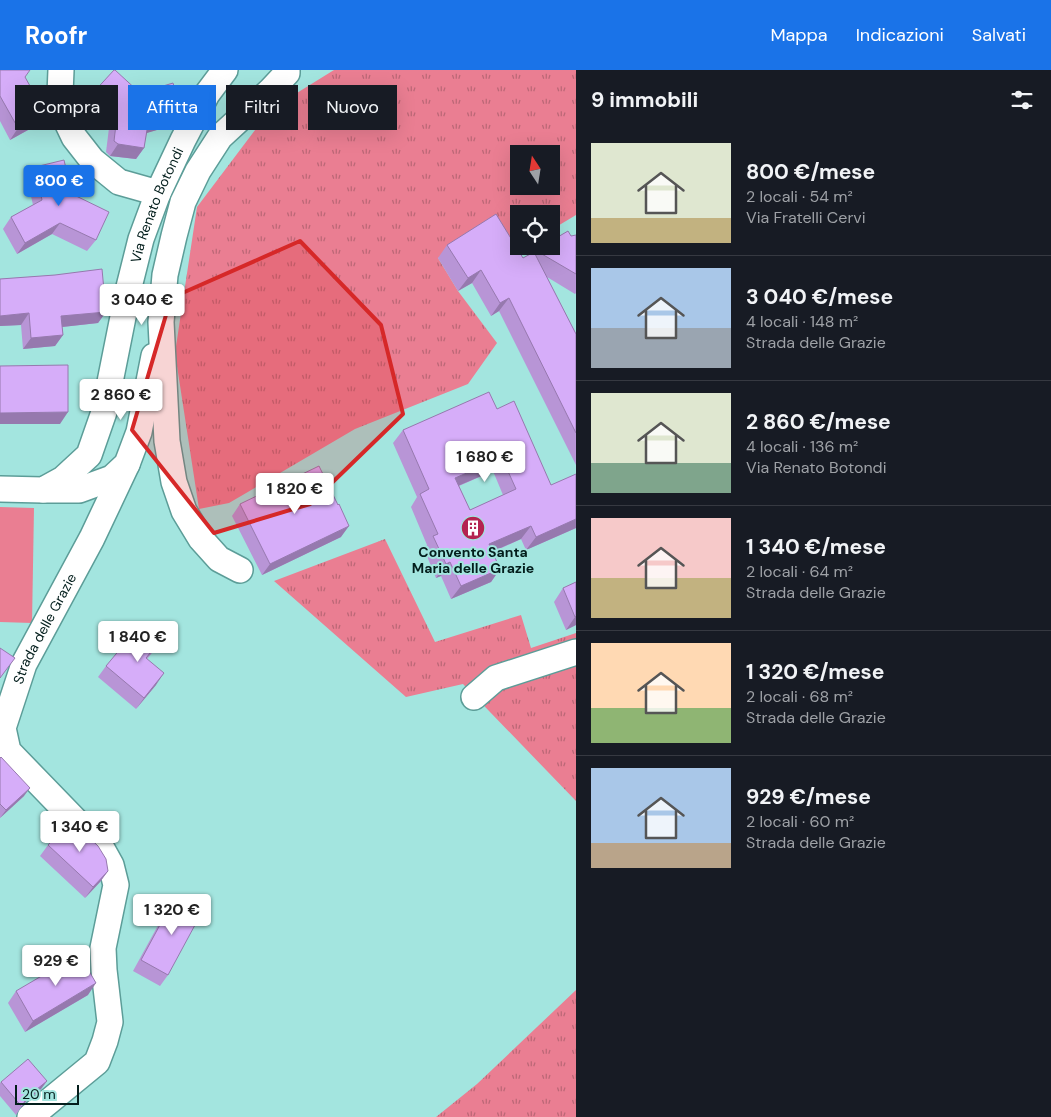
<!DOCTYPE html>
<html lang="it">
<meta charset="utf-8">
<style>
body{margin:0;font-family:"DM Sans",sans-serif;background:#242831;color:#f1f3f6;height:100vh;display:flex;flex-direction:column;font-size:19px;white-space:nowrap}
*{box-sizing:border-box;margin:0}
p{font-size:16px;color:#9ea1a6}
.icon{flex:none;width:28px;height:28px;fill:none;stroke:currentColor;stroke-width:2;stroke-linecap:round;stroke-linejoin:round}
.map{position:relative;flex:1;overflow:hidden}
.sheet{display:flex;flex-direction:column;background:#171b24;width:475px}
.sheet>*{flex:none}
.banner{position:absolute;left:15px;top:15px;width:475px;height:45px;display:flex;gap:10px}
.needle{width:32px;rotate:348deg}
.buttons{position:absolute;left:510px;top:75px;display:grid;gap:10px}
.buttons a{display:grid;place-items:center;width:50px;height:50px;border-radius:0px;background:#171b24;box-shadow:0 5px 20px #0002;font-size:25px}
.scale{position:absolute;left:15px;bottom:12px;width:64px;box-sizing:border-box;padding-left:5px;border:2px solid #031e1c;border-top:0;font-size:14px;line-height:18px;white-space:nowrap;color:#031e1c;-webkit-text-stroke:4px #a3e5df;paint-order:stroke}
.price{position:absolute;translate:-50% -42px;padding:0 11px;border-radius:5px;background:#fff;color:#222;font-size:16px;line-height:32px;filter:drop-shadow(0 1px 2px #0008)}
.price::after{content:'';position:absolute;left:50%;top:30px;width:15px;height:11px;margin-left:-8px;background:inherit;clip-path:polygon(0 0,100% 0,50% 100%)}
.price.selected{background:#1a73e8;color:#fff}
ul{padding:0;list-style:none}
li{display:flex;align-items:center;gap:15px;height:125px;padding:0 15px}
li+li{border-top:1px solid #363941}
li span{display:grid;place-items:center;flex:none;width:140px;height:100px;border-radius:0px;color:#555}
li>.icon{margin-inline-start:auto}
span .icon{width:60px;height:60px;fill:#fffc;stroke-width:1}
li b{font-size:21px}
h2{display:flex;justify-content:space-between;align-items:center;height:60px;padding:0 15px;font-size:21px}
.pill{padding:0 18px;border-radius:0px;background:#171b24;box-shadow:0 5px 20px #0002;font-size:18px;line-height:45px}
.pill.selected{background:#1a73e8;color:#fff}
header{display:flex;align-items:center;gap:30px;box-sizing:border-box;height:70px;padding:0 25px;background:#1a73e8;color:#fff}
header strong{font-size:24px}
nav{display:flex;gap:28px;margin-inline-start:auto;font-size:18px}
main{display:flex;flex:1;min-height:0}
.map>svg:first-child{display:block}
.park{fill:url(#park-tufts);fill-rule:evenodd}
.pitch{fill:#ea7e92}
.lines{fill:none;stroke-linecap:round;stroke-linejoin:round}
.minor-casing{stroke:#5c9d98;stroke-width:28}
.minor{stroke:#fff;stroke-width:25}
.wall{fill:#b895d6;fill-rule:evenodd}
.shaded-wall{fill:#9679ae}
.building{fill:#d6adf9;stroke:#9679ae;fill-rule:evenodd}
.marked{fill:#d62828;fill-opacity:0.2;stroke:#d62828;stroke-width:4;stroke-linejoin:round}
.labels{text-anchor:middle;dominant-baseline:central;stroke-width:4;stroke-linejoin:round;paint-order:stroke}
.street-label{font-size:14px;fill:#031e1c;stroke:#a3e5df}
.poi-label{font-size:14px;font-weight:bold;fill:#031e1c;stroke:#a3e5df}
</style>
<header>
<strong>Roofr</strong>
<nav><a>Mappa</a><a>Indicazioni</a><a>Salvati</a></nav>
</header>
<main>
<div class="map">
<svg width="576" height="1047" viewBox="0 0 576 1047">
<defs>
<pattern id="park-tufts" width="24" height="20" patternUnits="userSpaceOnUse" patternTransform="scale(1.25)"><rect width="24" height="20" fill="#ea7e92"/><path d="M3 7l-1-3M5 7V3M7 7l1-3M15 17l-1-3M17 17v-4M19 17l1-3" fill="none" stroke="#bb6776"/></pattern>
</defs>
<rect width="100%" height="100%" fill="#a3e5df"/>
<path class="park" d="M 334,0 L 576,0 L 576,145 L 551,160 L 551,144 L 519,144 L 519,175 L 487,158 L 438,188 L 458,221 L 497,273 L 468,314 L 355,359 L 229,433 L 199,439 L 175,283 L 197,137 L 271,39 ZM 519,84 L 551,84 L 551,116 L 519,116 Z
M 385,469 L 435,572 L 521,545 L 531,578 L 576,563 L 576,731 L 463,614 L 406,627 L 274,511 Z
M 576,920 L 576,1047 L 436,1047 L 477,1014 Z"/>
<path class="pitch" d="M 0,437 L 34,438 L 32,553 L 0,552 Z"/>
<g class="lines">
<g class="minor-casing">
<g id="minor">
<path d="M 61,0 L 60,24 L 64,46 L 74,67 L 92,90 L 119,112 L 158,123"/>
<path id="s1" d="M 0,419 L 43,420 L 63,409 L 89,385 L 104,342 L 129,217 L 141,169 L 158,123 L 183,70 L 207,24 L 225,0"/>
<path d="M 43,420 L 79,420 L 112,408 L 127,394 L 139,362 L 154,286"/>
<path d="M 240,500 L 219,489 L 201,469 L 184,441 L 174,412 L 167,371 L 161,252 L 165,205 L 174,166 L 183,132 L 198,101 L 220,67 L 270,21 L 287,3 L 287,0"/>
<path d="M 474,627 L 496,608 L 576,582"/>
<path id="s2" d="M 30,1047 L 97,992 L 105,971 L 110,952 L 104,900 L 103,878 L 116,815 L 111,795 L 101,777 L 8,681 L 3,658 L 24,594 L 92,468 L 127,394"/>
</g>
</g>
<use href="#minor" class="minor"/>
</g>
<path class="wall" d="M 0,0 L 25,7 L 45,43 L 37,55 L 10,70 L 0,51 Z
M 92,24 L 174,55 L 146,63 L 144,78 L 136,89 L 110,86 L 106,82 L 109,58 L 84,35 Z
M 35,97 L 72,124 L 96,170 L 87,181 L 52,164 L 17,184 L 3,159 L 11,147 L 33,135 L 27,108 Z
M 576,165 L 576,223 L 575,224 L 547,207 L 576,264 L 576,395 L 499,241 L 491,246 L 472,213 L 458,221 L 438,188 L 447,175 L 523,188 L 534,182 L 535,180 Z
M 55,205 L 106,242 L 98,253 L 62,257 L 63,265 L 55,276 L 23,279 L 21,255 L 0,256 L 0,209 Z
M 497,339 L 551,415 L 576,458 L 526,480 L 521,469 L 493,482 L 500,499 L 491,512 L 451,529 L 441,506 L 436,508 L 424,479 L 427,475 L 411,437 L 417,427 L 393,373 L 403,360 ZM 493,401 L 503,425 L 470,440 L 459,416 Z
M 240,434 L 338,435 L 341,467 L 262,505 L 232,446 Z
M 576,512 L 576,555 L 566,560 L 554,532 L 563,518 Z
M 132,577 L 156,578 L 147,589 L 156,615 L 136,639 L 98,607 L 106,596 Z
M 0,688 L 24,726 L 0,748 Z
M 48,775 L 108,801 L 100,812 L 85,828 L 40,786 Z
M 175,827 L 168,905 L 160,916 L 133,901 L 167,839 Z
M 16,921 L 88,925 L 25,962 L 8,933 Z
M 47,1011 L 41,1019 L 23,1034 L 16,1045 L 0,1026 L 0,1013 L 1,1012 Z"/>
<path class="shaded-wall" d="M 45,43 L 37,55 L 10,70 L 18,58 Z
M 182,43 L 174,55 L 140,65 L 148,54 Z
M 118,74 L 144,78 L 136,89 L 110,86 Z
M 60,153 L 52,164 L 17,184 L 25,173 Z
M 481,200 L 472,213 L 458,221 L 468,208 Z
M 509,228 L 499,241 L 491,246 L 500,233 Z
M 106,242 L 98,253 L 53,258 L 61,246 Z
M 29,243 L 21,255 L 0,256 L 0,246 Z
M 63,265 L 55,276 L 23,279 L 31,268 Z
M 68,342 L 60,354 L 0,354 L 0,343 Z
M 502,388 L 493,401 L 446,421 L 455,408 Z
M 576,449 L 576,458 L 526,480 L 536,467 Z
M 349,456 L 341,467 L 262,505 L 270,494 Z
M 531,456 L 521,469 L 480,487 L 489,474 Z
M 450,492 L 441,506 L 436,508 L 446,494 Z
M 500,499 L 491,512 L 451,529 L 461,516 Z
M 576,546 L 576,555 L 566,560 L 575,547 Z
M 164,603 L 156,615 L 136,639 L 144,628 Z
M 30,718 L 24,726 L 0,748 L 6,740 Z
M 108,801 L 100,812 L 85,828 L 93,817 Z
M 96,913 L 88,925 L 25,962 L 33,951 Z
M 47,1011 L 41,1019 L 21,1036 L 26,1028 Z"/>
<path class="building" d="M 0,0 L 30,0 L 25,7 L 45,43 L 18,58 L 0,26 Z
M 114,0 L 115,0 L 140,23 L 173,13 L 182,43 L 148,54 L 144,78 L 118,74 L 114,71 L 117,46 L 92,24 Z
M 64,90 L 72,124 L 109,142 L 96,170 L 60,153 L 25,173 L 11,147 L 42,130 L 35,97 Z
M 496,144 L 523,188 L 534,182 L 576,264 L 576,363 L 509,228 L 500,233 L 481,200 L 468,208 L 447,175 Z
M 568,161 L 571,166 L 576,165 L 576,204 L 535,180 L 542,176 L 551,176 L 551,171 Z
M 102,199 L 106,242 L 61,246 L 63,265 L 31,268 L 29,243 L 0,246 L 0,209 L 55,205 Z
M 68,295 L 68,342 L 0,343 L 0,296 Z
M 489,322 L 497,339 L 514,331 L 551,415 L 576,404 L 576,449 L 536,467 L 531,456 L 489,474 L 500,499 L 461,516 L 450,492 L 446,494 L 433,466 L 438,464 L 420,424 L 429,419 L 403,360 ZM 502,388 L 516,419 L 470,440 L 455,408 Z
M 319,396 L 338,435 L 339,434 L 349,456 L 270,494 L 240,434 Z
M 576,512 L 576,546 L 575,547 L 563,518 Z
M 149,555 L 164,566 L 146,588 L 164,603 L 144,628 L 106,596 L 126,572 L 132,577 Z
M 0,578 L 15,588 L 0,608 Z
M 1,687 L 30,718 L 6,740 L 0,734 L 0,688 Z
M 71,750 L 98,776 L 106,789 L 108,801 L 93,817 L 48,775 Z
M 175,827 L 202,842 L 168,905 L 141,890 Z
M 79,884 L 96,913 L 33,951 L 16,921 Z
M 28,989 L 47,1011 L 26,1028 L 22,1037 L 1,1012 Z"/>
<path class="marked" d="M 300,171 L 381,255 L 403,344 L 310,434 L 214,463 L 132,360 L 171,228 Z"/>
<defs>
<g id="building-disc" transform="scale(1.25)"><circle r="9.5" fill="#b42350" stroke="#a3e5df"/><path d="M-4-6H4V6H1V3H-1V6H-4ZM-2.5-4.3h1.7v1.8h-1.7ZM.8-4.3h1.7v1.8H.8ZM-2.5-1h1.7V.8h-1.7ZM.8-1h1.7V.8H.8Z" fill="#fff"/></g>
</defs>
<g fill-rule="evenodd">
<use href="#building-disc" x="473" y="458"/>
</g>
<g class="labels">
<g class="street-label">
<text stroke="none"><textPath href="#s1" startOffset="361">Via Renato Botondi</textPath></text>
<text stroke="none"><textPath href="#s2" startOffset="574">Strada delle Grazie</textPath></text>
</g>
<g class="poi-label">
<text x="473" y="482">Convento Santa<tspan x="473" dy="16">Maria delle Grazie</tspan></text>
</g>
</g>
</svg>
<div class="buttons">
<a><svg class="needle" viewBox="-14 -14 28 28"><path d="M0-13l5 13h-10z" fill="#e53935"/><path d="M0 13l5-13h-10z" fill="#9ea1a6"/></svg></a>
<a><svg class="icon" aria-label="locate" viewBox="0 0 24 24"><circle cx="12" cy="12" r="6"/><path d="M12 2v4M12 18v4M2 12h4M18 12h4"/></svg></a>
</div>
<div class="scale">20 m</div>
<b class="price selected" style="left:59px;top:137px">800 €</b>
<b class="price" style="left:142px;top:256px">3 040 €</b>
<b class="price" style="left:121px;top:351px">2 860 €</b>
<b class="price" style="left:485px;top:413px">1 680 €</b>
<b class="price" style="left:295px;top:445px">1 820 €</b>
<b class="price" style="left:138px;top:593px">1 840 €</b>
<b class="price" style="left:80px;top:783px">1 340 €</b>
<b class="price" style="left:172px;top:866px">1 320 €</b>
<b class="price" style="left:56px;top:917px">929 €</b>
<div class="banner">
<a class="pill">Compra</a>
<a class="pill selected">Affitta</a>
<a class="pill">Filtri</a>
<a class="pill">Nuovo</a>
</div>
</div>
<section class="sheet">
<h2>9 immobili<svg class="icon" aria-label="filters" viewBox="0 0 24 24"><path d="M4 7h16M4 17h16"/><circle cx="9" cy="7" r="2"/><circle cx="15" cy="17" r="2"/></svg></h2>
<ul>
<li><span style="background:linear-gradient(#dfe7d0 75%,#c2b280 0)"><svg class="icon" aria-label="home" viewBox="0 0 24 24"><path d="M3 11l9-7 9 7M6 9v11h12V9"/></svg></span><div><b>800 €/mese</b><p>2 locali · 54 m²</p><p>Via Fratelli Cervi</p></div></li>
<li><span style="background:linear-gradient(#a9c7e8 60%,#9aa5b1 0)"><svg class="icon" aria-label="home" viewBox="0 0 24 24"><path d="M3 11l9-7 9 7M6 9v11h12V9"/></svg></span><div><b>3 040 €/mese</b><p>4 locali · 148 m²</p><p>Strada delle Grazie</p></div></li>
<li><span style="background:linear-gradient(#dfe7d0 70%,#7fa58c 0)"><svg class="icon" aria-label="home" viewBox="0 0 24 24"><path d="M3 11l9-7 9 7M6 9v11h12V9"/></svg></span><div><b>2 860 €/mese</b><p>4 locali · 136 m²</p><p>Via Renato Botondi</p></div></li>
<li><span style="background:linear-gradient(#f6c9c9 60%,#c2b280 0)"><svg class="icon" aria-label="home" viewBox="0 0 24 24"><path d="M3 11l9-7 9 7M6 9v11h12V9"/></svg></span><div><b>1 340 €/mese</b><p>2 locali · 64 m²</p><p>Strada delle Grazie</p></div></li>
<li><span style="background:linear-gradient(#ffd9b3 65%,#8fb573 0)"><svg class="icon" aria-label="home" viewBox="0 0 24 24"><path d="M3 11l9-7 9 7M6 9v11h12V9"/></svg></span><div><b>1 320 €/mese</b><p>2 locali · 68 m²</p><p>Strada delle Grazie</p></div></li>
<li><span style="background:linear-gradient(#a9c7e8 75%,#b9a48a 0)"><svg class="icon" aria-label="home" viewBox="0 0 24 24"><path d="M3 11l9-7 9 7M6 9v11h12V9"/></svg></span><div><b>929 €/mese</b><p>2 locali · 60 m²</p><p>Strada delle Grazie</p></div></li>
</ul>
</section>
</main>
